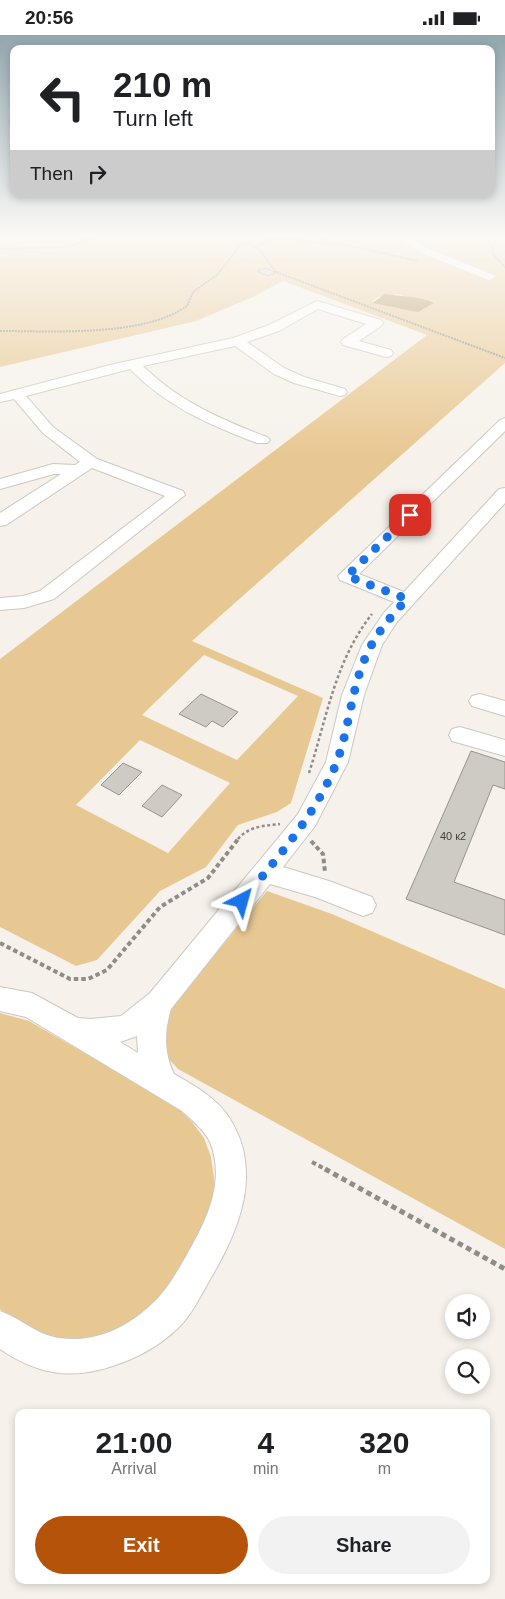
<!DOCTYPE html>
<html lang="en">
<head>
<meta charset="utf-8">
<style>
	:root { --surface:#fff; --page:#f2f2f2; --text:#202124; --muted:#757577; --accent:#b45309 }
	body { margin:0; font-family:Arial,sans-serif; background:var(--page); color:var(--text); height:100vh; display:flex; flex-direction:column; font-size:19px; white-space:nowrap }
	* { box-sizing:border-box; margin:0 }
	p { font-size:16px; color:var(--muted) }
	.icon { flex:none; width:28px; height:28px; fill:none; stroke:currentColor; stroke-width:2; stroke-linecap:round; stroke-linejoin:round }
	.map { position:relative; flex:1; overflow:hidden }
	.panel { position:absolute; left:15px; top:1374px; width:475px; height:175px; display:flex; flex-direction:column; background:var(--surface); border-radius:10px; box-shadow:0 2px 8px #0003 }
	.panel>* { flex:none }
	.top-card { position:absolute; left:10px; top:10px; width:485px; height:152px; border-radius:10px; box-shadow:0 2px 8px #0003; background:#fff; color:var(--text); overflow:hidden }
	.fabs { position:absolute; left:445px; top:1259px; display:grid; gap:10px }
	.fabs a { display:grid; place-items:center; width:45px; height:45px; border-radius:50%; background:var(--surface); box-shadow:0 2px 8px #0003; font-size:25px }
	.pin { position:absolute; display:grid; place-items:center; width:42px; height:42px; color:#fff; margin:-21px; border-radius:10px; box-shadow:0 2px 8px #0006 }
	.me { position:absolute; width:55px; margin:-28px; rotate:39deg; stroke-linejoin:round; filter:drop-shadow(0 0 4px #0008) }
	.turn { display:flex; align-items:center; gap:18px; height:105px; padding:0 20px; font-size:22px }
	.turn .icon { width:65px; height:65px; stroke-width:2.5 }
	.turn b { display:block; font-size:35px; line-height:42px }
	.then { display:flex; align-items:center; height:48px; padding:0 20px; background:#0003; gap:10px; font-size:19px }
	.eta { display:flex; justify-content:space-evenly; align-items:center; height:85px; text-align:center }
	.eta b { font-size:30px; font-weight:600; line-height:35px }
	.button { display:flex; gap:10px; margin-top:auto; padding:10px 20px }
	.button a { flex:1; height:58px; border-radius:30px; background:var(--accent); color:#fff; font-size:20px; font-weight:600; line-height:58px; text-align:center }
	.button a+a { background:var(--page); color:var(--text) }
	.status { display:flex; justify-content:space-between; align-items:center; height:35px; padding:0 25px; background:var(--surface); direction:ltr }
	.status svg { height:14px; fill:currentColor }
	.map>svg:first-child { display:block }
</style>
</head>
<body>
<div class="status"><b>20:56</b><svg viewBox="0 0 49 12"><path d="M0 12V9h3v3zM5 12V6h3v6zM10 12V3h3v9zM15 12V0h3v12zM26 1h20v11H26zM47 4h2v5h-2z"/></svg></div>
<div class="map">
<svg width="505" height="1564" viewBox="0 0 505 1564">
	<rect width="100%" height="100%" fill="#f6f2eb"/>
	<!-- green -->
	<g fill="#e8c892" fill-rule="evenodd">
		<path d="M 0,200 L 505,200 L 505,328 L 192,606 L 323,663 L 291,768 L 277,777 L 238,790 L 206,832 L 160,856 L 97,925 L 76,931 L 0,892 L 0,624 L 427,300 L 283,246 L 253,262 L 196,286 L 0,332 ZM 399,259 L 409,264 L 427,265 L 396,273 L 372,267 L 378,262 ZM 204,620 L 298,661 L 237,725 L 142,680 ZM 140,705 L 230,748 L 168,818 L 76,770 Z"/>
		<polygon points="267,856 332,879 505,954 505,1214 178,1034 166,1021 164,991 167,978"/>
		<polygon points="0,978 29,986 176,1071 192,1087 204,1103 211,1122 214,1143 214,1165 209,1184 160,1263 118,1298 67,1308 28,1295 0,1274"/>
	</g>
	<!-- water -->
	<path fill="#b29158" d="M 385,259 C 397,261 424,262 434,268 L 418,277 L 372,268 Z"/>
	<!-- building -->
	<g fill="#cecac4" stroke="#97938d">
		<polygon points="265,233 276,238 267,241 257,236"/>
		<polygon points="201,659 238,677 223,692 212,686 206,692 179,679"/>
		<polygon points="471,716 505,727 505,754 493,750 454,847 505,865 505,900 406,864"/>
		<polygon points="123,728 142,737 119,760 101,750"/>
		<polygon points="162,750 182,760 162,782 142,771"/>
	</g>
	<g fill="none" stroke-linecap="round" stroke-linejoin="round">
		<!-- minor casing -->
		<g stroke="#cbc8c1" stroke-width="2">
			<g id="minor">
				<polygon points="395,200 408,200 427,213 496,241 490,245 486,244 419,217"/>
				<path d="M 317,266 L 381,285 L 383,288 L 381,291 L 359,306 L 391,315 L 393,318 L 391,321 L 386,322 L 343,310 L 341,307 L 343,304 L 366,289 L 318,274 L 279,296 L 247,307 L 284,333 L 304,342 L 345,354 L 347,357 L 345,360 L 340,361 L 294,348 L 274,339 L 235,311 L 143,331 C 178,366 222,385 267,402 L 270,405 L 267,408 L 257,408 C 209,390 166,371 130,334 L 26,361 L 53,392 L 97,424 L 183,456 L 185,460 L 54,564 L 24,573 L 0,575 L 0,563 L 23,561 L 40,556 L 165,461 L 92,433 L 6,490 L 0,491 L 0,478 L 61,439 L 54,439 L 0,454 L 0,444 L 53,429 L 75,430 L 80,427 L 43,398 L 14,364 L 0,367 L 0,359 L 110,330 L 233,303 L 269,290 Z"/>
				<path d="M 505,383 L 505,396 L 359,539 L 404,557 L 499,454 L 505,453 L 505,468 L 397,587 L 382,610 L 364,660 L 348,727 L 315,791 L 283,832 L 329,846 L 372,862 L 376,870 L 372,878 L 363,881 L 315,862 L 270,849 L 171,974 C 164,997 164,1018 174,1039 C 195,1051 217,1063 230,1084 C 261,1133 242,1188 216,1234 C 205,1252 196,1273 182,1289 C 168,1304 148,1317 129,1325 C 80,1345 44,1344 0,1314 L 0,1276 C 31,1288 39,1305 76,1304 C 106,1303 132,1288 153,1268 C 166,1256 175,1240 184,1225 C 204,1190 227,1149 210,1107 C 204,1095 192,1085 182,1076 L 26,982 L 0,976 L 0,952 L 32,958 L 78,983 L 91,984 L 121,981 L 150,958 L 298,779 L 326,727 L 342,660 L 362,610 L 383,579 L 394,567 L 340,545 L 338,541 L 500,385 ZM 137,1001 L 138,1018 L 120,1007 Z"/>
				<polygon points="480,659 505,666 505,681 472,671 469,666 472,661"/>
				<polygon points="460,692 505,705 505,721 452,706 449,700 452,694"/>
			</g>
		</g>
		<!-- path-far3 -->
		<g stroke="#8f8d88" stroke-width="2" stroke-dasharray="2 1" stroke-linecap="butt">
			<polyline points="242,200 243,207 260,215 276,237 505,323"/>
			<polyline points="262,200 343,211"/>
			<polyline points="313,200 333,207 418,226"/>
			<polyline points="490,200 493,219 505,232"/>
			<polyline points="254,212 276,203"/>
			<polyline points="0,214 68,212 97,200"/>
			<path d="M 0,296 C 52,296 144,302 187,271 L 193,257 L 217,240 L 243,207"/>
		</g>
		<!-- path-far2 -->
		<g stroke="#8f8d88" stroke-width="2.5" stroke-dasharray="3 2.5" stroke-linecap="butt">
			<path d="M 309,738 C 327,682 335,626 372,579"/>
			<path d="M 238,804 C 249,791 264,791 280,789"/>
		</g>
		<!-- path-far1 -->
		<g stroke="#8f8d88" stroke-width="4" stroke-dasharray="4.5 3" stroke-linecap="butt">
			<polyline points="311,806 323,819 325,837"/>
			<polyline points="0,908 70,944 88,944 107,935 160,872 208,843 239,803"/>
			<polyline points="312,1127 327,1135"/>
		</g>
		<!-- path -->
		<polyline stroke="#8f8d88" stroke-width="5" stroke-dasharray="5.5 4" stroke-linecap="butt" points="325,1134 505,1234"/>
		<!-- minor -->
		<use href="#minor" fill="#fff" fill-rule="evenodd"/>
	</g>
	<!-- sky -->
	<linearGradient id="sky" x2="0" y2="1"><stop stop-color="#92a6ae"/><stop offset="0.48" stop-color="#fbf9f6"/><stop offset="1" stop-color="#fbf9f6" stop-opacity="0"/></linearGradient>
	<rect width="505" height="419" fill="url(#sky)"/>
	<g fill="none" stroke-linecap="round" stroke-linejoin="round">
		<!-- route -->
		<path stroke="#1a73e8" stroke-width="9" stroke-dasharray="0 16.2" d="M 242,866 C 277,823 315,781 336,729 C 351,690 351,646 372,609 C 381,593 394,578 407,564 L 347,541 L 410,480"/>
	</g>
	<g text-anchor="middle" dominant-baseline="central" stroke-width="4" stroke-linejoin="round" paint-order="stroke">
		<!-- number labels -->
		<g font-size="11" fill="#42413e">
			<text x="453" y="801">40 к2</text>
		</g>
	</g>
</svg>
<div class="fabs">
<a><svg class="icon" aria-label="sound" viewBox="0 0 24 24"><path d="M4 9h4l5-4v14l-5-4H4zM17 9q2 3 0 6"/></svg></a>
<a><svg class="icon" aria-label="search" viewBox="0 0 24 24"><circle cx="10" cy="10" r="6"/><path d="M15 15l6 6"/></svg></a>
</div>
<div class="pin" style="left:410px;top:480px;background:#d93025"><svg class="icon" aria-label="arrive" viewBox="0 0 24 24"><path d="M6 21V4h12l-3 4 3 4H6"/></svg></div>
<svg class="me" style="left:242px;top:866px" viewBox="-20 -20 40 40"><path d="M0-17L14 15 0 8-14 15z" fill="#1a73e8" stroke="#fff" stroke-width="4"/></svg>
<div class="top-card">
<div class="turn"><svg class="icon" aria-label="left" viewBox="0 0 24 24"><path d="M17 20v-9H6M10 6l-5 5 5 5"/></svg><div><b>210 m</b>Turn left</div></div>
<div class="then">Then<svg class="icon" aria-label="right" viewBox="0 0 24 24"><path d="M7 20v-9h11M14 6l5 5-5 5"/></svg></div>
</div>
<section class="panel">
<div class="eta">
<div><b>21:00</b><p>Arrival</p></div>
<div><b>4</b><p>min</p></div>
<div><b>320</b><p>m</p></div>
</div>
<div class="button"><a>Exit</a><a>Share</a></div>
</section>
</div>
</body>
</html>
